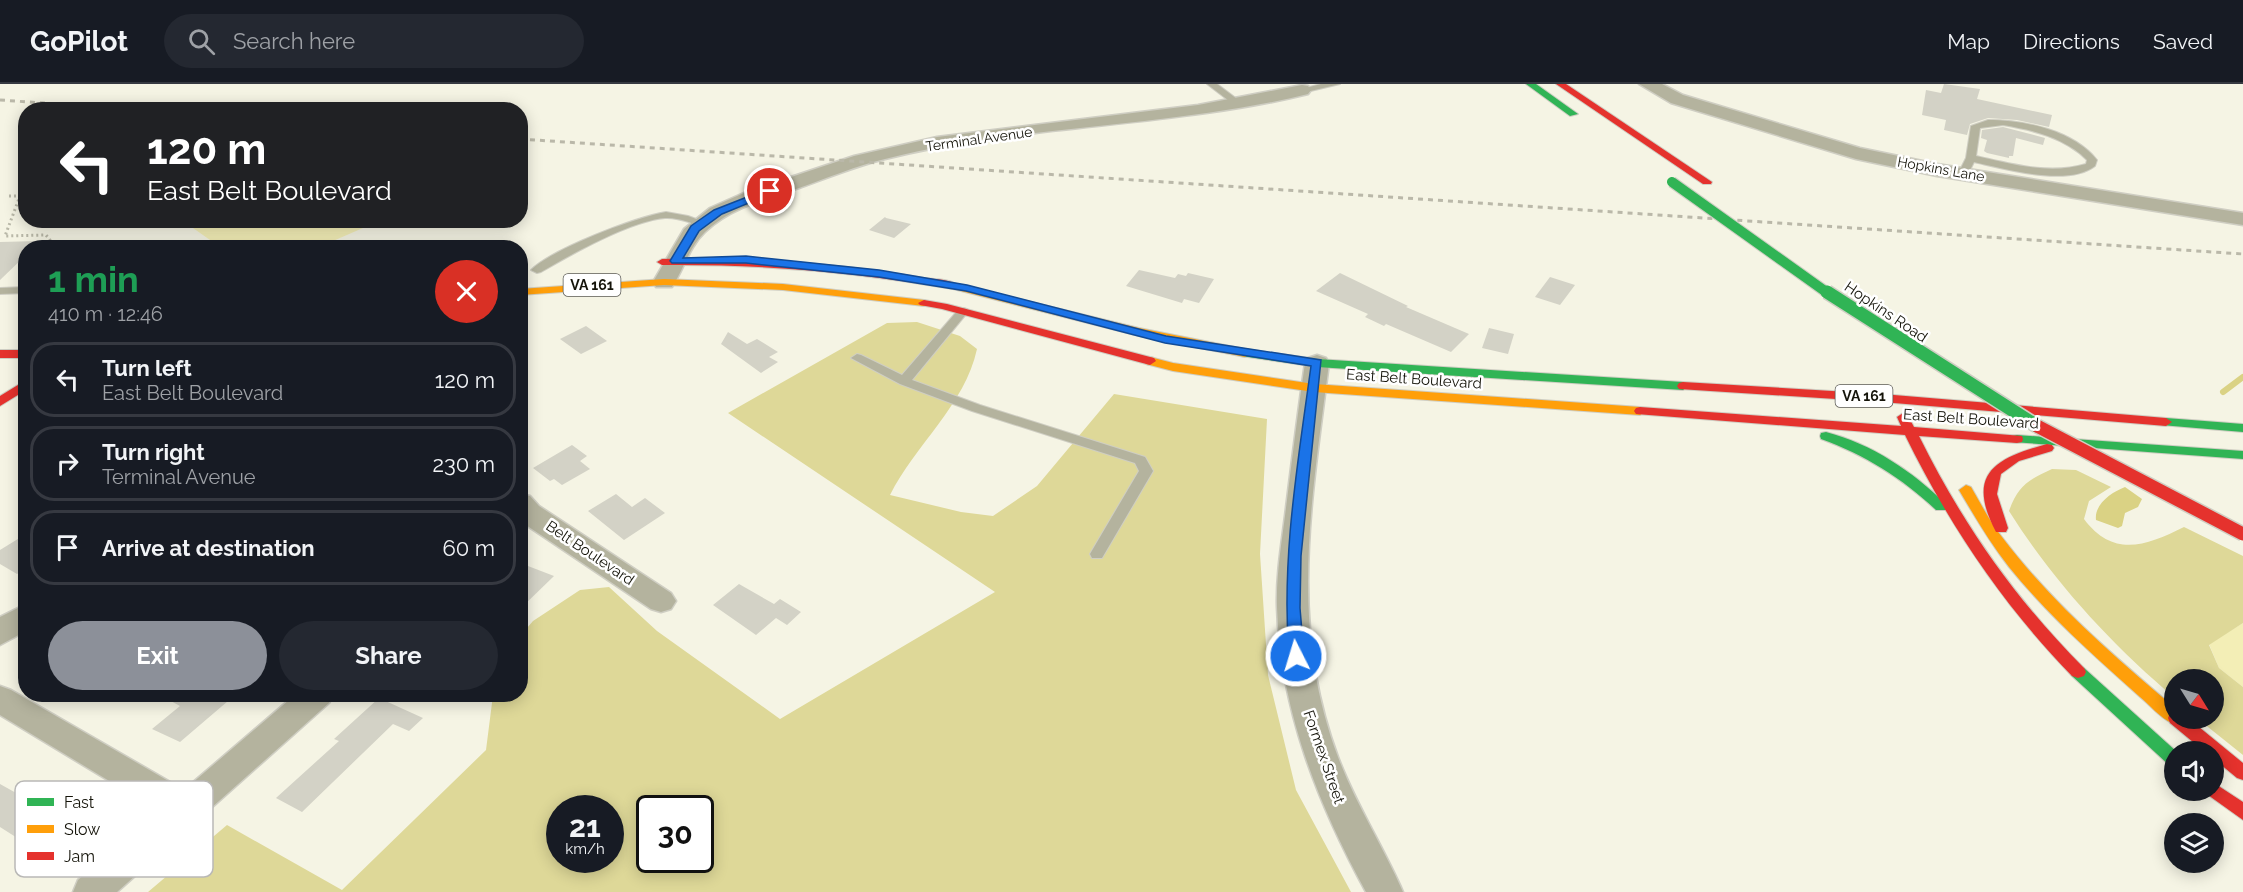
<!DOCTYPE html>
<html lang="en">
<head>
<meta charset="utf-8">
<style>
	:root { --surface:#171b24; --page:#242831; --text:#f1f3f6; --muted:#9ea1a6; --line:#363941; --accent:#8c9099 }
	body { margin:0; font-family:Raleway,sans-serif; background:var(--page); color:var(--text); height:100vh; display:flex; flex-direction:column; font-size:22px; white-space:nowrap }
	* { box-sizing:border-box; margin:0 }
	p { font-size:20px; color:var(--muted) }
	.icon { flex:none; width:33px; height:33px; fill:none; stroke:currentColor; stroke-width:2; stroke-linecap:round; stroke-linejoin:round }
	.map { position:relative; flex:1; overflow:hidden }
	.sheet { position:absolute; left:18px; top:156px; width:510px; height:462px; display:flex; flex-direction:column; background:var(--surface); border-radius:24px; box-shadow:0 3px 15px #0003 }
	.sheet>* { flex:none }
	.banner { position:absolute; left:18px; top:18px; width:510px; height:126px; border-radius:24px; box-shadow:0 3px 15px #0003; background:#202124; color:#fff; overflow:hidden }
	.needle { width:39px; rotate:127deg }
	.buttons { position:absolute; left:2164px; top:585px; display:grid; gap:12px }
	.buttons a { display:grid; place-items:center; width:60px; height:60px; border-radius:50%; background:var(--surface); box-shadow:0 3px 15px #0003; font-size:30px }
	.speed { position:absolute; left:546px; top:711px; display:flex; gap:12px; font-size:30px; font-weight:700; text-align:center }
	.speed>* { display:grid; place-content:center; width:78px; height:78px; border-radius:50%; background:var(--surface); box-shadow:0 3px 15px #0003; line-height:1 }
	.speed small { font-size:15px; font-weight:400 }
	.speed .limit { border:3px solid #111; border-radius:9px; background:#fff; color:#111 }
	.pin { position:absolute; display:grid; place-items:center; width:51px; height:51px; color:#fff; margin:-26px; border:3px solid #fff; border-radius:50%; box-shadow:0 2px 6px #0007 }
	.me { position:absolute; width:66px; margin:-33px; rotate:355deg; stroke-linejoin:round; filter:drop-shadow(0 0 4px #0008) }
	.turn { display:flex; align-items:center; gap:21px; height:126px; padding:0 30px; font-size:27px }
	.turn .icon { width:78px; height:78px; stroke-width:2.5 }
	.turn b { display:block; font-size:42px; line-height:51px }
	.round { display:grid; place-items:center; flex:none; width:63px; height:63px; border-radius:32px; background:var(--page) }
	.overview { display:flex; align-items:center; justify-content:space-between; height:102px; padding:0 30px }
	h1 { font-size:36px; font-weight:700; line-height:45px; color:#1e9e55 }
	.primary-button { display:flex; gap:12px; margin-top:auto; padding:12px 30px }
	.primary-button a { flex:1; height:69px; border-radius:36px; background:var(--accent); color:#fff; font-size:24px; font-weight:700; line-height:69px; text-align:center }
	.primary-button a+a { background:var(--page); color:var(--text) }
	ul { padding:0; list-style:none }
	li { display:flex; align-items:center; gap:18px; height:75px; margin:0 12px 9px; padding:0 18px; border:3px solid var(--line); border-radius:24px }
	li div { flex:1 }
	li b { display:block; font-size:22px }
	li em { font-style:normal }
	header { display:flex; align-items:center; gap:36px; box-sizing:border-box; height:84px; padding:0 30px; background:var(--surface); border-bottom:2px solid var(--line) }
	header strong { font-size:28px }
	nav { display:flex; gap:33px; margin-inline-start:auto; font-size:21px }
	.search { width:420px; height:54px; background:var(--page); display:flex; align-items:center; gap:15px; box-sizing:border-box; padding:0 21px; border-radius:33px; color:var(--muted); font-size:22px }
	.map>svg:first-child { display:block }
</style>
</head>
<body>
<header>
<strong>GoPilot</strong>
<div class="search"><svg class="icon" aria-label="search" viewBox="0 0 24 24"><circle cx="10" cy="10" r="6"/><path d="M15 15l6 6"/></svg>Search here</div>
<nav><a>Map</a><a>Directions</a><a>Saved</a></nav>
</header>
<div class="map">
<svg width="2243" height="808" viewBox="0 0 2243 808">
	<rect width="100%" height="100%" fill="#f5f4e4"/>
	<!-- green -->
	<g fill="#f3eeb6">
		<polygon points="183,137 379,137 317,164 220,163"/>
		<polygon points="2243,539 2243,603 2219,584 2209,560"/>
	</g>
	<!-- forest -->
	<g fill="#ded898" fill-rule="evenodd">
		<path d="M 917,238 L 960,252 L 977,265 C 965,321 915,361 890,411 L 961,428 L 993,432 L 1037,402 L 1114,310 L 1267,335 L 1260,470 L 1268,591 L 1296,706 L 1351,808 L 148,808 L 227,741 L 342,806 L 486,666 L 493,611 L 520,610 L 521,551 L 533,537 L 580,506 L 609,503 L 657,547 L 780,635 L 995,508 L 728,329 L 887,239 ZM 560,724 L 610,724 L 610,776 L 560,776 ZM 650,724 L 700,724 L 700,776 L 650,776 Z"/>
		<path d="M 2052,385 L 2076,386 L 2111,403 L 2089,417 L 2084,435 C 2113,474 2146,462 2184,443 L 2243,472 L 2243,539 L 2209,561 L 2219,584 L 2243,603 L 2243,671 L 2198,635 L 2214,634 L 2214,596 L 2175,596 L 2175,614 C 2112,561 2053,497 2009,427 C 2018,402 2028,396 2052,385 Z"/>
	</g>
	<!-- water -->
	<path fill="#dad284" d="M 2125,403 L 2142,415 L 2138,423 L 2125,429 L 2122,442 L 2118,444 L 2096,436 C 2094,420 2112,408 2125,403 Z"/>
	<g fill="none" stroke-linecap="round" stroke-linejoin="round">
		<!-- stream -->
		<polyline stroke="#dad284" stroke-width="6" points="2223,308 2243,293"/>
	</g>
	<!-- building -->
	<g fill="#d3d2c6">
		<polygon points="1944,0 1980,5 1977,15 2052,31 2049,43 2017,36 1988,34 1970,40 1967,51 1944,46 1946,36 1922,31 1926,6 1941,9"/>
		<polygon points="2003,43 2045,54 2043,61 2016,54 2013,72 2009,72 2009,74 1987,69 1984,67 1987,56 1981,54 1982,46"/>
		<polygon points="885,133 886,134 911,140 894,154 869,146"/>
		<polygon points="39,157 33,164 26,164 26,171 0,196 0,158"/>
		<polygon points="1139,186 1175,194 1178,190 1186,192 1188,189 1214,195 1199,219 1184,215 1182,219 1126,202"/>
		<polygon points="1340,189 1408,222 1406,223 1469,250 1451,268 1386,240 1384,242 1365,233 1368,230 1316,207"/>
		<polygon points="1550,193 1575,201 1560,221 1535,213"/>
		<polygon points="586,242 607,257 581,270 560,255"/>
		<polygon points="1489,244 1514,250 1508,270 1482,264"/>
		<polygon points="728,248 747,260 757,255 778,268 769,273 778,278 761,289 721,260"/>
		<polygon points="572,361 587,372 580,377 590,385 562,401 554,395 550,397 533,384"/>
		<polygon points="616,410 632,423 645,414 665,429 624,456 588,427"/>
		<polygon points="26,450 26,484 17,490 0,480 0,466"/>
		<polygon points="528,482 554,492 520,525 520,489"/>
		<polygon points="739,500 774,520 780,515 801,528 787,541 776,534 756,551 713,521"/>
		<polygon points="158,610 213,610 228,617 180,658 152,645 180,622"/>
		<polygon points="379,614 423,634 409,647 393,640 302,728 276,714 339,657 334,655"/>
		<polygon points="0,700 34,719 44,710 60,720 66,716 89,730 75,742 78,744 44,771 0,743"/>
	</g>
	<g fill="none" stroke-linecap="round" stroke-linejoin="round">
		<!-- lane casing -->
		<g stroke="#cfcec3" stroke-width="2">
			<g id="lane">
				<polygon points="1207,0 1217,0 1245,21 1237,23"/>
				<polygon points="1321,0 1340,0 1302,9 1298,6"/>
				<path d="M 1988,36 C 2024,36 2073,46 2097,76 L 2095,82 C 2068,103 2005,85 1974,78 L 1967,92 L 1959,92 L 1958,90 L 1966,74 L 1971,42 ZM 2003,41 C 2033,46 2065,54 2087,76 L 2086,80 C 2049,91 2012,80 1976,72 L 1980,44 Z"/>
				<path d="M 666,128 L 688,132 L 707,139 L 702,142 C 690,139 678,133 665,134 C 630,137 572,170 541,188 L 537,189 L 531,186 C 552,165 636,133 666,128 Z"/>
				<polygon points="26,203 26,209 0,210 0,204"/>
				<polygon points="963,224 967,225 967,229 912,296 980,321 1145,373 1153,387 1102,474 1092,474 1090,470 1139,387 1135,379 972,327 900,300 851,274 857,270 861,271 902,291 959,225"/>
			</g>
		</g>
		<!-- street casing -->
		<g stroke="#cfcec3" stroke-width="3">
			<g id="street">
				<polygon points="1639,0 1662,0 1683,11 1860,64 1937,80 2243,129 2243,141 1937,92 1856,75 1671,19"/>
				<path d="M 1302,1 L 1308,2 L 1311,6 L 1308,10 C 1169,44 1024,40 885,75 C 856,82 827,94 799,104 C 766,115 730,124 705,148 C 689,163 684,185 672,203 L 656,203 L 653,198 L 684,145 L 710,124 L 746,108 L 854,72 L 937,53 L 1198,21 Z"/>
				<path d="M 1317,271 L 1326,274 L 1329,279 C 1312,415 1288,540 1338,673 C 1356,721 1383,762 1403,808 L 1366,808 C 1318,720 1280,625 1277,523 C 1276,490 1282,457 1286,424 C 1292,375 1298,327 1305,279 L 1308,274 Z"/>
				<polygon points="520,410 530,412 539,422 671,509 676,517 671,525 661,528 651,525 520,437"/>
				<polygon points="26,520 26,547 0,561 0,533"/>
				<polygon points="0,602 11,606 184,706 296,610 334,610 329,619 117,808 73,808 78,796 159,727 0,631"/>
			</g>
		</g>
		<!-- fast casing -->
		<g stroke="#cfcec3" stroke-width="2">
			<g id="fast">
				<polygon points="1526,0 1536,0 1578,30 1570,32"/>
				<polygon points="1245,265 1317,275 1683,298 1689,302 1683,306 1317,283 1241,272 1239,269"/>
				<polygon points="2166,334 2243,340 2243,348 2161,341 2160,338"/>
				<path d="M 1826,348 C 1872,360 1912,387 1946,420 L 1948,423 L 1946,426 L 1936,426 C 1902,394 1865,371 1821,355 L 1820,352 L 1821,349 Z"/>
				<polygon points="2017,351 2243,367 2243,375 2012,358 2011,355 2012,352"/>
				<polygon points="2078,582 2084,584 2177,668 2175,668 2175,683 2169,681 2072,592 2070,588 2072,584"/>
			</g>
		</g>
		<!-- slow casing -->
		<g stroke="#cfcec3" stroke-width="2">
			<g id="slow">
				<polygon points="664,195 783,200 924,216 930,219 924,222 783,206 664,201 520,211 520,205"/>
				<polygon points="953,199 1139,244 1245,265 1251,269 1245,273 1139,252 949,204 949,200"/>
				<polygon points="1150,273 1173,279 1314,300 1640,323 1646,327 1640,331 1314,308 1173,287 1146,280 1144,277"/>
				<path d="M 1966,401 L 1971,403 C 1981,420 1990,438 2002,453 C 2051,518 2113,571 2175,624 L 2175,634 L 2182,634 L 2181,638 C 2177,639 2176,640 2172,639 C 2161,635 2149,620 2140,613 C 2094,572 2048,531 2009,483 C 1990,459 1975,433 1959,406 Z"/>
			</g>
		</g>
		<!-- jam casing -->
		<g stroke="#cfcec3" stroke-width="2">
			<g id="jam">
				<polygon points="1556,0 1566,0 1712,98 1711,100 1703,100"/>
				<path d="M 699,174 C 774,175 849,181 924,194 C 934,195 951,195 959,202 L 953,205 C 856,188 760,180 662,181 L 657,178 L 662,175 Z"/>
				<polygon points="924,216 947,220 1154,274 1156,277 1150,281 942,225 920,221 918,219"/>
				<rect x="0" y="266" width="26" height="8"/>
				<polygon points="26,296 26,306 0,322 0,312"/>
				<polygon points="1683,298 1882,310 2166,334 2172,338 2166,342 1882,318 1679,305 1677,302 1679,299"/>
				<path d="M 1640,323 L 1901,342 L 1897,333 L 1903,329 L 1907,330 L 1914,343 L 2022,352 L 2023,355 L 2022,358 L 2017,359 L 1919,352 C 1962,439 2015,515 2084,584 L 2086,588 L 2084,592 L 2078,594 L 2072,592 C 2003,521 1949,441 1905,351 L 1636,330 L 1634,327 L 1636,324 Z"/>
				<path d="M 2047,360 L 2052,361 L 2054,364 L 2052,367 L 2019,377 L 2001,390 L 1997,410 L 2008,444 L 2006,448 L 1996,448 C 1965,389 1996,374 2047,360 Z"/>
				<polygon points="2175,628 2175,634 2188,634 2243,679 2243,696 2237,694 2214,675 2214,668 2205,668 2170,639 2168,634 2170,629"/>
				<polygon points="2214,699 2243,718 2243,736 2208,711 2206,706 2214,706"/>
			</g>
		</g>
		<!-- path -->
		<polyline stroke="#b9b8a8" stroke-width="3" stroke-dasharray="2 3" stroke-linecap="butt" points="9,112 20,112 5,152 46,151 53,160 49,164"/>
		<!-- lane -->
		<use href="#lane" fill="#b4b39e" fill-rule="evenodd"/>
		<!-- street -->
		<use href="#street" fill="#b4b39e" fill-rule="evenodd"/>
		<!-- fast -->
		<use href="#fast" fill="#30b455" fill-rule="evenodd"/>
		<!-- slow -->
		<use href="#slow" fill="#ff9f0a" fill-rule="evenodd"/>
		<!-- jam -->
		<use href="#jam" fill="#e5322d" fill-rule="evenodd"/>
		<!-- rail -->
		<g stroke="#bab8a9" stroke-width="3" stroke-dasharray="5 5" stroke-linecap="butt">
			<polyline points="0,16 145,26"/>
			<polyline points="520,55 2243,170"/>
		</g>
		<!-- fast-bridge-far1 casing -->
		<g stroke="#cfcec3" stroke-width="12" stroke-linecap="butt">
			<polyline id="fast-bridge-far1" points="1672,98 1829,210"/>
		</g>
		<!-- fast-bridge casing -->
		<g stroke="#cfcec3" stroke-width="16" stroke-linecap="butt">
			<polyline id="fast-bridge" points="1827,208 2037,342"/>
		</g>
		<!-- jam-bridge casing -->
		<g stroke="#cfcec3" stroke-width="16" stroke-linecap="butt">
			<polyline id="jam-bridge" points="2037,342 2243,450"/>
		</g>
		<!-- fast-bridge-far1 -->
		<use href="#fast-bridge-far1" stroke="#30b455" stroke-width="10"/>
		<!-- fast-bridge -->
		<use href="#fast-bridge" stroke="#30b455" stroke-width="13"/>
		<!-- jam-bridge -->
		<use href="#jam-bridge" stroke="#e5322d" stroke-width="13"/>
	</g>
	<!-- route -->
	<path fill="#1a73e8" stroke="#114b97" stroke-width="1.5" d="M 770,104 L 775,107 L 773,109 L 722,130 L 699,147 L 683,174 L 746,172 L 879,186 L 967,201 L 1166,252 L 1321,276 L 1301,472 L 1300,524 L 1304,572 L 1302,576 L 1296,578 L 1289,572 C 1281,474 1298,378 1311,282 L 1165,259 L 966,207 L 879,193 L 746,179 L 672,179 L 670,177 L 691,142 L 698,137 L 714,126 Z"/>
	<g text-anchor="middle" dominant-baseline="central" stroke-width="5" stroke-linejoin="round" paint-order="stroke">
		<!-- far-street labels -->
		<g font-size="14" fill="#15140a" stroke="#fff">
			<text transform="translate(979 55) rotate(-8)">Terminal Avenue</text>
			<text transform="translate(1941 85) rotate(10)">Hopkins Lane</text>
		</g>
		<!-- shield labels -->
		<g fill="#fff" stroke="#5b5a54" stroke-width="1.5">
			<rect x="563.5" y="190" width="57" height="22" rx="4.5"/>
			<rect x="1835.5" y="301" width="57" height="22" rx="4.5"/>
		</g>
		<g font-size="14" font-weight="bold" fill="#15140a">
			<text x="592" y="201">VA 161</text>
			<text x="1864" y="312">VA 161</text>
		</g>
		<!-- street labels -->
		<g font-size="15" fill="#15140a" stroke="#fff">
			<text transform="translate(1886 228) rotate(34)">Hopkins Road</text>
			<text transform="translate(1414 295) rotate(4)">East Belt Boulevard</text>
			<text transform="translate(1971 335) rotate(4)">East Belt Boulevard</text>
			<text transform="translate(590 469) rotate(34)">Belt Boulevard</text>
			<text transform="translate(1324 673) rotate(71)">Formex Street</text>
		</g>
	</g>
	<!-- legend -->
	<rect x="15" y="697" width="198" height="96" rx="9" fill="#fff" stroke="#b9b8b6" stroke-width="1.5"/>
	<rect x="27" y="714" width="27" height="8" fill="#30b455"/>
	<rect x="27" y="741" width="27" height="8" fill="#ff9f0a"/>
	<rect x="27" y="768" width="27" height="8" fill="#e5322d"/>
	<g font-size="16" fill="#15140a">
		<text x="64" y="724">Fast</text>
		<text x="64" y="751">Slow</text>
		<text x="64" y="778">Jam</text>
	</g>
</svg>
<div class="buttons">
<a><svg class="needle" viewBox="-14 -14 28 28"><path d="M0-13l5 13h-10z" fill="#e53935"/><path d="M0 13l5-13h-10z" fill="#9ea1a6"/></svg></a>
<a><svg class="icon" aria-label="sound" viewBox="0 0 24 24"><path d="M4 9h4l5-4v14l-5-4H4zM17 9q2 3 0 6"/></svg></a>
<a><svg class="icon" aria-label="layers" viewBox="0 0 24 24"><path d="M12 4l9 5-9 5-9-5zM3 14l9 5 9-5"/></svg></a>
</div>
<div class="speed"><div>21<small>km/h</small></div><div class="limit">30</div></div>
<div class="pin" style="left:770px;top:107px;background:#d93025"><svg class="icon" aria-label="arrive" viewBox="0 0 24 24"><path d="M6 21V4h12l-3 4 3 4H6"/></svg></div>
<svg class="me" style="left:1296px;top:572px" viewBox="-20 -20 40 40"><circle r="17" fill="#1a73e8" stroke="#fff" stroke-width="3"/><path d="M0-11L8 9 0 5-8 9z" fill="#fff"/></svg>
<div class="banner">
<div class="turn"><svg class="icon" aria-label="left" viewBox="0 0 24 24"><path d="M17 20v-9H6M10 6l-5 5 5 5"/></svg><div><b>120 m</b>East Belt Boulevard</div></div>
</div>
<section class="sheet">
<div class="overview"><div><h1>1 min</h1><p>410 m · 12:46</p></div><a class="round" style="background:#d93025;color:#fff"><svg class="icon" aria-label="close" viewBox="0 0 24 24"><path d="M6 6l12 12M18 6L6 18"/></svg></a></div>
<ul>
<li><svg class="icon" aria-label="left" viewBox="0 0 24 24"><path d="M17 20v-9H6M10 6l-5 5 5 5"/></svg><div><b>Turn left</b><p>East Belt Boulevard</p></div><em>120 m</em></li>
<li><svg class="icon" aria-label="right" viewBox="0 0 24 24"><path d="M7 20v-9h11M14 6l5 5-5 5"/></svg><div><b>Turn right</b><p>Terminal Avenue</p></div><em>230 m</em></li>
<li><svg class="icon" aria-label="arrive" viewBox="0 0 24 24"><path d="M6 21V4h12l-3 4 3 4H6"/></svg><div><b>Arrive at destination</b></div><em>60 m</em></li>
</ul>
<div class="primary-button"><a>Exit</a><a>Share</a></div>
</section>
</div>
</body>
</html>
